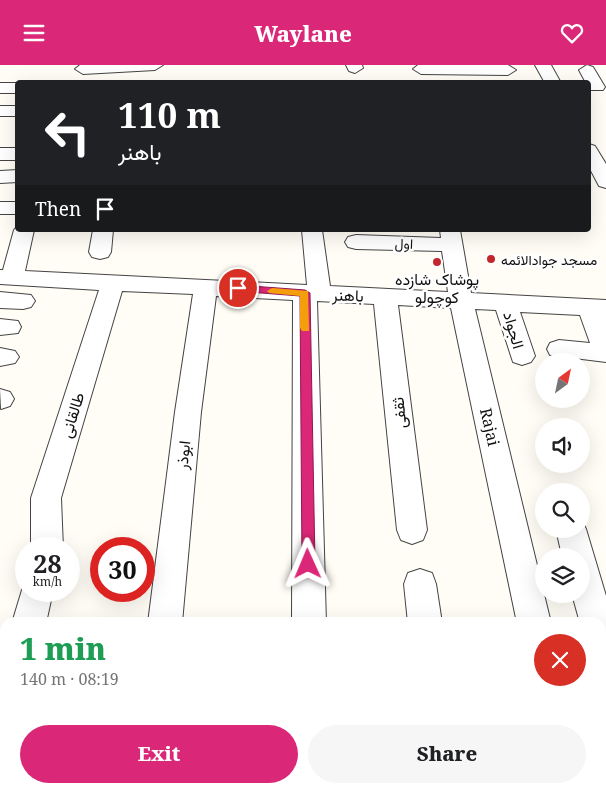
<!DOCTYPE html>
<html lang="en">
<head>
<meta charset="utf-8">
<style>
	:root { --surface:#fff; --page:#f6f6f6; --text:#202124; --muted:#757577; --accent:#db2777 }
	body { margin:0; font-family:"Noto Serif",Vazirmatn,serif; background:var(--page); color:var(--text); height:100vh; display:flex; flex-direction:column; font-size:19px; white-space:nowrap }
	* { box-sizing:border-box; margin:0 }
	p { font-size:16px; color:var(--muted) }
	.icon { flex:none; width:28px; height:28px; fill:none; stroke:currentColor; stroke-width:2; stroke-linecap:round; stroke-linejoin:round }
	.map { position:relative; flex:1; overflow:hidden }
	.drawer { position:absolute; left:0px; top:552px; width:606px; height:176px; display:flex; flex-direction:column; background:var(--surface); border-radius:15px 15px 0 0; box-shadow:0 5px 20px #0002 }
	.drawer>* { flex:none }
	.guide { position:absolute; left:15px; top:15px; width:576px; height:152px; border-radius:5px; box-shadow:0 5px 20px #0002; background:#202124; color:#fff; overflow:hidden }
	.needle { width:32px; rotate:33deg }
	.fabs { position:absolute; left:535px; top:288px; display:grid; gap:10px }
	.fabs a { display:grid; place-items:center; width:55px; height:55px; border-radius:50%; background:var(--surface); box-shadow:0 5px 20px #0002; font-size:25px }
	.speed { position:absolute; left:15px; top:472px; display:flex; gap:10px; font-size:25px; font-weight:700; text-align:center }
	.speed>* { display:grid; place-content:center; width:65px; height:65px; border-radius:50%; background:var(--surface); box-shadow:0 5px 20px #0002; line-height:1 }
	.speed small { font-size:12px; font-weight:400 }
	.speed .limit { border:8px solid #d22; background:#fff; color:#111 }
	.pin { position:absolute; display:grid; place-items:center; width:42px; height:42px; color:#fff; margin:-21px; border:2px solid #fff; border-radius:50%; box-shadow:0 1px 5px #0007 }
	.me { position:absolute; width:55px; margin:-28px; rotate:359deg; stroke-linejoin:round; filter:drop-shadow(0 0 4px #0008) }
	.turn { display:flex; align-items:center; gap:18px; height:105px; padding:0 20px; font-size:22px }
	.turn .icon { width:65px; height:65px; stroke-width:2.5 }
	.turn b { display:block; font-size:35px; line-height:42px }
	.then { display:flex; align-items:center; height:48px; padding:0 20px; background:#0003; gap:10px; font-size:19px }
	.round { display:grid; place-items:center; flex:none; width:52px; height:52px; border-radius:26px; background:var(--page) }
	.head { display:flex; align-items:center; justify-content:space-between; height:85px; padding:0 20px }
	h1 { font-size:30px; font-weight:800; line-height:38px; color:#1e9e55 }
	.primary-button { display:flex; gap:10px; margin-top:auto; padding:10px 20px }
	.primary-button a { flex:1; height:58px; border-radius:30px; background:var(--accent); color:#fff; font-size:20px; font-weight:800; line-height:58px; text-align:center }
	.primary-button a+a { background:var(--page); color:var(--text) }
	header { display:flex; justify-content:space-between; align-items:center; height:65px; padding:0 20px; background:var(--accent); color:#fff; font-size:22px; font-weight:800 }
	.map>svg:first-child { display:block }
</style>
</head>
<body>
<header><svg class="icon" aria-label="menu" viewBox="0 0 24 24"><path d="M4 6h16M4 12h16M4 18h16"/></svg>Waylane<svg class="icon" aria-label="heart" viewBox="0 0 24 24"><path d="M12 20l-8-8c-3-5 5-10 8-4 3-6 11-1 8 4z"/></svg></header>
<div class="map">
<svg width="606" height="728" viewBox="0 0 606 728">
	<rect width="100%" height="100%" fill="#fffdf5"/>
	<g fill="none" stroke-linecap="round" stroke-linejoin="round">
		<!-- minor casing -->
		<g stroke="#444" stroke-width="2">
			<g id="minor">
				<polygon points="80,0 163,0 155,5 83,9 75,4"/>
				<polygon points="346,0 362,0 363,3 355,8 349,6"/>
				<polygon points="418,0 508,0 516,5 508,10 421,9 413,4"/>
				<polygon points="535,0 551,0 561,18 545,18"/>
				<polygon points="587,0 593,2 605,22 603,25 591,25 589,18 586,18 579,5"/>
				<rect x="0" y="18" width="18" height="10"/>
				<rect x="0" y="41" width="18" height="10"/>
				<polygon points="589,79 595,81 606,99 606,123 599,121 589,102"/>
				<rect x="0" y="83" width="18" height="12"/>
				<polygon points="18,105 18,117 0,118 0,106"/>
				<rect x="0" y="137" width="18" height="12"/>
				<polygon points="18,160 18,165 34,165 25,206 307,220 302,165 322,165 330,221 448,227 442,186 356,184 348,182 345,177 348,172 356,170 441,173 440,165 460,165 471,228 606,235 606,297 550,290 547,284 550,278 559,275 590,278 580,250 520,247 535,291 531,297 522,300 513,297 496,245 475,244 551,558 517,558 451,243 398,240 427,465 423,475 412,479 401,475 397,465 374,239 317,236 326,558 292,558 293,235 216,231 201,347 182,558 148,558 175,347 193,229 122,226 61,433 63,484 31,484 31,433 99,225 0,219 0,205 3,205 14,165"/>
				<polygon points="93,165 113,165 111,187 108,192 100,194 92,192 89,187"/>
				<polygon points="0,227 31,230 35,236 31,242 23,244 0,243"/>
				<polygon points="0,254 18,256 21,262 18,268 0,270"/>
				<polygon points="0,283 15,286 19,292 15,298 0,301"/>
				<polygon points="0,324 10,327 14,334 10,341 1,344"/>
				<polygon points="581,454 586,464 606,531 606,604 601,602 601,558 580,558 572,529 581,529 581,491 562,491 556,464 581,464"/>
				<polygon points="420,504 432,508 436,519 442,558 408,558 404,519 408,508"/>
				<polygon points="25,515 26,526 53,526 46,558 12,558"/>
				<polygon points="5,634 5,689 0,691 0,636"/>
				<rect x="127" y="724" width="40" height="4"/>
				<rect x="291" y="724" width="40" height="4"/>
				<polygon points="427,724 467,724 468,728 428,728"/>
				<polygon points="555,724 595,724 596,728 556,728"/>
			</g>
		</g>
		<!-- minor -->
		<use href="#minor" fill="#fff" fill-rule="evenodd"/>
	</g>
	<!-- route -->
	<polygon fill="#db2777" stroke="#8e194d" points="238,220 305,225 310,228 315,499 313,504 308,505 303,504 302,499 300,231 235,226 235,221"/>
	<!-- slow -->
	<polygon fill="#f59e0b" points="272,223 308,226 309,266 302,266 300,263 300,231 269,228 267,226"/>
	<!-- markers -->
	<g fill="#c4262e" stroke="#fff" stroke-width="2">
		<circle cx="491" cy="194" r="5"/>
		<circle cx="437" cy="197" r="5"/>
	</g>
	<g text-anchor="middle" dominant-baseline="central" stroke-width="5" stroke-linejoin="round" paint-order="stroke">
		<!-- far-street labels -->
		<g font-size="14" fill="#111" stroke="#fff">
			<text transform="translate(404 178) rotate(2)">اول</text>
		</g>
		<!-- far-poi labels -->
		<g font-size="14" fill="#111" stroke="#fff" text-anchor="start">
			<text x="501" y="194">مسجد جوادالائمه</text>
		</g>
		<!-- poi labels -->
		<g font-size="16" fill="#111" stroke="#fff">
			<text x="437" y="214">پوشاک شازده<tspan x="437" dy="18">کوچولو</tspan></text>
		</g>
		<!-- street labels -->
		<g font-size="16" fill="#111" stroke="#fff">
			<text transform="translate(348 230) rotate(2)">باهنر</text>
			<text transform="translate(514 265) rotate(74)">الجواد</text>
			<text transform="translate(399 348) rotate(-96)">ثقفی</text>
			<text transform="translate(72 350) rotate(-73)">طالقانی</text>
			<text transform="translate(490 362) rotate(77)">Rajai</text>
			<text transform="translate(183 390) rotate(-84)">ابوذر</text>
		</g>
	</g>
</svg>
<div class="fabs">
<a><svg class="needle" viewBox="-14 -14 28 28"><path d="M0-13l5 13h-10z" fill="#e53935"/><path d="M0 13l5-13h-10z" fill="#757577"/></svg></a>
<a><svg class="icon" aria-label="sound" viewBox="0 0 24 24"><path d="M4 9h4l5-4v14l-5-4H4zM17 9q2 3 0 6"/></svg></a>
<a><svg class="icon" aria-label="search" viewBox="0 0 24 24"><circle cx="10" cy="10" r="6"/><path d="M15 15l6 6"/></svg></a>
<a><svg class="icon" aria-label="layers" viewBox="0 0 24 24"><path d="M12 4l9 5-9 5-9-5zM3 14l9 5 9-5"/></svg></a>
</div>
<div class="speed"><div>28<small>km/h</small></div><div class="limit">30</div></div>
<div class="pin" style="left:238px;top:223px;background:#d93025"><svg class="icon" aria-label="arrive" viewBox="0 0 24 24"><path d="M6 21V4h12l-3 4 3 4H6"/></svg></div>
<svg class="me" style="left:308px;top:499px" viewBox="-20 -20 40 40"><path d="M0-17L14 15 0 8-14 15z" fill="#db2777" stroke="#fff" stroke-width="4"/></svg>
<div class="guide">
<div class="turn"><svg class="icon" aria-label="left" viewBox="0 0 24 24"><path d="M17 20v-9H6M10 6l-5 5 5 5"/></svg><div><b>110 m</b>باهنر</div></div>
<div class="then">Then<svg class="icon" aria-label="arrive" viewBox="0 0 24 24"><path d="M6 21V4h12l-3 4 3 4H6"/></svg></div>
</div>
<section class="drawer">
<div class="head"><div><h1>1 min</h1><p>140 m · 08:19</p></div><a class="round" style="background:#d93025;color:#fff"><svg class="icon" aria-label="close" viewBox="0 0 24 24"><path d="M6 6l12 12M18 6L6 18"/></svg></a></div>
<div class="primary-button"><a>Exit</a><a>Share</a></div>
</section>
</div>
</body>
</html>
